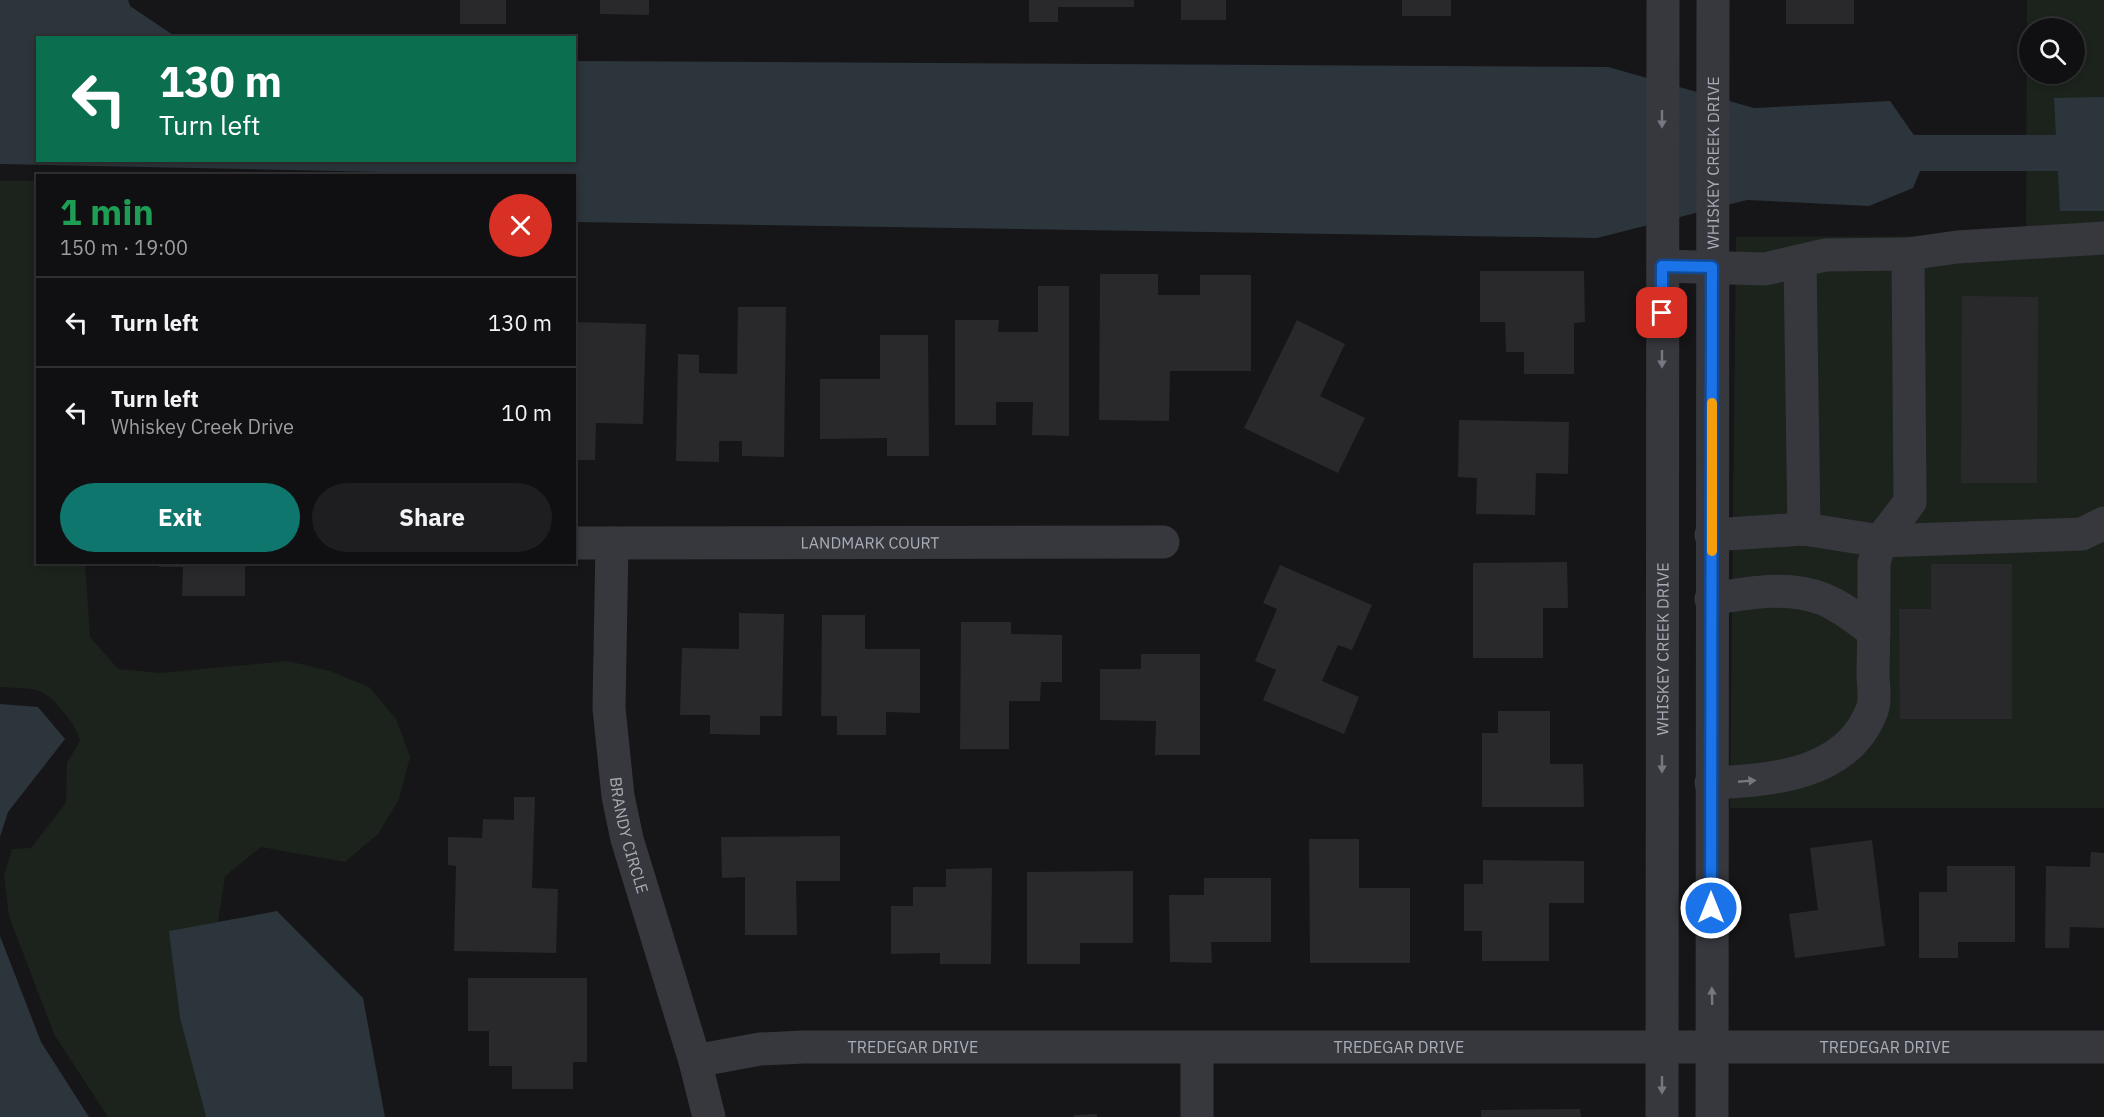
<!DOCTYPE html>
<html lang="en">
<head>
<meta charset="utf-8">
<style>
	:root { --surface:#101012; --page:#1e1e20; --text:#f1f3f6; --muted:#9c9d9f; --line:#303032; --accent:#0f766e }
	body { margin:0; font-family:"IBM Plex Sans",sans-serif; background:var(--page); color:var(--text); height:100vh; display:flex; flex-direction:column; font-size:22px; white-space:nowrap }
	* { box-sizing:border-box; margin:0 }
	p { font-size:20px; color:var(--muted) }
	.icon { flex:none; width:33px; height:33px; fill:none; stroke:currentColor; stroke-width:2; stroke-linecap:round; stroke-linejoin:round }
	.map { position:relative; flex:1; overflow:hidden }
	.details { position:absolute; left:36px; top:174px; width:540px; height:390px; display:flex; flex-direction:column; background:var(--surface); border-radius:0px; box-shadow:0 3px 9px #0003,0 0 0 2px var(--line) }
	.details>* { flex:none }
	.banner { position:absolute; left:36px; top:36px; width:540px; height:126px; border-radius:0px; box-shadow:0 3px 9px #0003,0 0 0 2px var(--line); background:#0b6e4f; color:#fff; overflow:hidden }
	.fabs { position:absolute; left:2019px; top:18px; display:grid; gap:12px }
	.fabs a { display:grid; place-items:center; width:66px; height:66px; border-radius:50%; background:var(--surface); box-shadow:0 3px 9px #0003,0 0 0 2px var(--line); font-size:30px }
	.pin { position:absolute; display:grid; place-items:center; width:51px; height:51px; color:#fff; margin:-26px; border-radius:12px; box-shadow:0 3px 9px #0006 }
	.me { position:absolute; width:66px; margin:-33px; rotate:0deg; stroke-linejoin:round; filter:drop-shadow(0 0 4px #0008) }
	.turn { display:flex; align-items:center; gap:21px; height:126px; padding:0 24px; font-size:27px }
	.turn .icon { width:78px; height:78px; stroke-width:2.5 }
	.turn b { display:block; font-size:42px; line-height:51px }
	.round { display:grid; place-items:center; flex:none; width:63px; height:63px; border-radius:32px; background:var(--page) }
	.overview { display:flex; align-items:center; justify-content:space-between; height:102px; padding:0 24px }
	h1 { font-size:36px; font-weight:800; line-height:45px; color:#1e9e55 }
	.primary-button { display:flex; gap:12px; margin-top:auto; padding:12px 24px }
	.primary-button a { flex:1; height:69px; border-radius:36px; background:var(--accent); color:#fff; font-size:24px; font-weight:800; line-height:69px; text-align:center }
	.primary-button a+a { background:var(--page); color:var(--text) }
	ul { padding:0; list-style:none }
	li { display:flex; align-items:center; gap:18px; height:90px; padding:0 24px; border-top:2px solid var(--line) }
	li div { flex:1 }
	li b { display:block; font-size:22px }
	li em { font-style:normal }
	.map>svg:first-child { display:block }
</style>
</head>
<body>
<div class="map">
<svg width="2104" height="1117" viewBox="0 0 2104 1117">
	<rect width="100%" height="100%" fill="#161618"/>
	<!-- green -->
	<g fill="#1c231d" fill-rule="evenodd">
		<path d="M 2027,0 L 2104,0 L 2104,808 L 1730,808 L 1736,237 L 2026,236 ZM 2030,28 L 2074,28 L 2074,74 L 2030,74 Z"/>
		<path d="M 0,181 L 37,181 L 34,263 L 38,276 L 38,562 L 85,563 L 90,637 L 118,669 L 160,673 L 288,661 L 330,671 L 369,687 L 396,719 L 410,757 L 399,799 L 378,834 L 345,862 L 261,847 L 225,876 L 218,922 L 170,931 L 180,1018 L 206,1117 L 108,1117 L 54,1034 L 9,916 L 4,876 L 12,849 L 31,848 L 66,803 L 67,763 L 80,741 C 78,727 52,694 39,691 C 27,687 12,688 0,687 Z"/>
	</g>
	<!-- water -->
	<g fill="#2c353c">
		<polygon points="0,0 128,0 130,6 176,37 38,38 38,160 574,160 575,61 1608,67 1754,108 1890,101 1927,154 1913,188 1869,206 1747,200 1597,238 575,222 574,176 0,164"/>
		<polygon points="2104,97 2104,211 2060,211 2054,98"/>
		<polygon points="0,704 38,707 65,739 8,812 0,837"/>
		<polygon points="277,911 363,998 385,1117 206,1117 180,1018 169,931"/>
		<polygon points="0,936 41,1042 89,1117 0,1117"/>
	</g>
	<g fill="none" stroke-linecap="round" stroke-linejoin="round">
		<!-- canal -->
		<polyline stroke="#2c353c" stroke-width="36" points="1880,153 2104,153"/>
	</g>
	<!-- building -->
	<g fill="#29292c">
		<rect x="460" y="0" width="46" height="24"/>
		<polygon points="600,0 649,0 649,15 600,14"/>
		<polygon points="1029,0 1134,0 1134,7 1058,7 1058,22 1029,22"/>
		<rect x="1181" y="0" width="45" height="20"/>
		<rect x="1402" y="0" width="49" height="16"/>
		<rect x="1786" y="0" width="68" height="24"/>
		<polygon points="1480,271 1584,271 1585,322 1574,323 1574,374 1524,374 1524,352 1506,352 1505,322 1480,322"/>
		<polygon points="1100,274 1158,274 1158,295 1200,295 1200,275 1251,275 1251,371 1170,371 1169,421 1099,420"/>
		<polygon points="1038,286 1069,286 1069,436 1032,435 1033,402 996,402 996,425 955,425 955,320 999,320 998,332 1038,332"/>
		<polygon points="1962,296 2038,297 2037,483 1961,483"/>
		<polygon points="738,307 786,307 784,457 742,456 742,441 719,441 719,462 676,461 678,354 699,355 699,373 737,374"/>
		<polygon points="1297,320 1345,344 1320,396 1365,418 1338,473 1244,428"/>
		<polygon points="574,322 646,324 643,424 596,423 595,460 574,460"/>
		<polygon points="880,335 928,335 929,456 887,456 887,438 820,439 820,379 880,379"/>
		<polygon points="1459,420 1569,422 1568,474 1536,473 1535,515 1476,514 1477,478 1458,477"/>
		<polygon points="159,562 245,562 245,596 182,596 183,567 159,567"/>
		<polygon points="1567,562 1568,608 1543,608 1543,658 1473,658 1473,563"/>
		<polygon points="1931,564 2012,564 2012,719 1900,719 1899,609 1931,609"/>
		<polygon points="1280,565 1372,605 1352,650 1338,645 1322,681 1359,697 1344,734 1263,700 1276,670 1255,661 1277,609 1263,603"/>
		<polygon points="739,613 784,614 782,716 760,716 760,735 710,734 710,715 680,715 682,648 739,649"/>
		<polygon points="822,615 865,615 865,649 920,649 920,713 886,712 886,735 837,735 837,716 821,716"/>
		<polygon points="961,622 1011,622 1011,634 1062,635 1062,682 1041,682 1040,701 1009,701 1009,749 960,749"/>
		<polygon points="1141,654 1200,654 1200,755 1155,755 1156,721 1100,720 1100,669 1141,669"/>
		<polygon points="1498,711 1550,711 1550,764 1583,764 1584,807 1482,807 1482,733 1498,733"/>
		<polygon points="514,797 535,797 532,888 558,889 556,953 454,951 456,866 448,865 448,837 482,838 483,819 514,820"/>
		<polygon points="840,836 840,881 796,881 797,935 745,935 745,877 722,878 721,837"/>
		<polygon points="1309,839 1359,839 1359,888 1410,888 1410,963 1310,963"/>
		<polygon points="1872,840 1885,946 1795,958 1789,914 1818,910 1810,848"/>
		<polygon points="2091,852 2104,853 2104,928 2070,927 2069,948 2045,948 2046,866 2090,867"/>
		<polygon points="1483,860 1584,861 1584,903 1549,903 1549,961 1482,961 1482,931 1464,931 1464,884 1483,884"/>
		<polygon points="1947,866 2015,866 2015,942 1958,942 1958,958 1919,958 1919,892 1947,892"/>
		<polygon points="992,868 991,964 940,964 940,953 891,954 891,906 913,906 913,887 946,887 946,869"/>
		<polygon points="1133,871 1133,943 1080,943 1080,964 1027,964 1027,872"/>
		<polygon points="1204,878 1271,878 1271,942 1211,942 1212,963 1170,962 1169,895 1204,895"/>
		<polygon points="468,978 587,978 587,1062 573,1062 573,1089 512,1089 512,1066 489,1066 489,1031 468,1031"/>
		<polygon points="1580,1109 1581,1117 1481,1117 1481,1110"/>
		<polygon points="1097,1114 1097,1117 1074,1117 1074,1115"/>
	</g>
	<g fill="none" stroke-linecap="round" stroke-linejoin="round">
		<!-- minor -->
		<g stroke="#37383d" stroke-width="33">
			<polyline points="1908,254 1957,247 2104,238"/>
			<path d="M 1663,266 L 1765,269 L 1825,255 L 1908,254 L 1910,502 L 1880,541 L 1874,563 C 1874,600 1874,636 1873,673 C 1873,684 1876,700 1872,710 C 1847,776 1771,780 1711,783"/>
			<polyline points="1804,529 1880,541 2082,534 2104,523"/>
			<polyline points="1711,535 1804,529 1800,261"/>
			<path id="s1" d="M 574,543 L 1163,542"/>
			<path id="s2" d="M 612,543 L 609,708 L 618,796 L 627,839 L 695,1061 L 709,1117"/>
			<path d="M 1711,599 C 1747,593 1788,585 1823,599 C 1841,606 1858,620 1874,632"/>
			<path id="s3" d="M 695,1061 L 760,1049 L 804,1047 L 2104,1047"/>
			<polyline points="1197,1117 1197,1049"/>
			<path id="s4" d="M 1662,1117 L 1663,0"/>
			<path id="s5" d="M 1712,1117 L 1713,0"/>
		</g>
	</g>
	<!-- one-way arrows -->
	<defs><path id="oneway-solid" d="M-6-.8H1V-3.2L6.5 0L1 3.2V.8H-6Z" transform="scale(1.5)"/></defs>
	<g fill="#757881">
		<use href="#oneway-solid" transform="translate(1662 119) rotate(90)"/>
		<use href="#oneway-solid" transform="translate(1662 359) rotate(90)"/>
		<use href="#oneway-solid" transform="translate(1662 764) rotate(90)"/>
		<use href="#oneway-solid" transform="translate(1747 781) rotate(-5)"/>
		<use href="#oneway-solid" transform="translate(1712 996) rotate(-91)"/>
		<use href="#oneway-solid" transform="translate(1662 1085) rotate(90)"/>
	</g>
	<g fill="none" stroke-linecap="round" stroke-linejoin="round">
		<!-- route casing -->
		<g stroke="#114b97" stroke-width="15">
			<polyline id="route" points="1662,313 1662,266 1712,267 1711,908"/>
		</g>
		<!-- route -->
		<use href="#route" stroke="#1a73e8" stroke-width="10"/>
		<!-- slow -->
		<polyline stroke="#f59e0b" stroke-width="10" points="1712,551 1712,403"/>
	</g>
	<g text-anchor="middle" dominant-baseline="central" stroke-width="6" stroke-linejoin="round" paint-order="stroke">
		<!-- street labels -->
		<g font-size="16" fill="#a8adb8" stroke="#111113">
			<text stroke="none"><textPath href="#s5" startOffset="954">WHISKEY CREEK DRIVE</textPath></text>
			<text stroke="none"><textPath href="#s1" startOffset="296">LANDMARK COURT</textPath></text>
			<text stroke="none"><textPath href="#s4" startOffset="468">WHISKEY CREEK DRIVE</textPath></text>
			<text stroke="none"><textPath href="#s2" startOffset="294">BRANDY CIRCLE</textPath></text>
			<text stroke="none"><textPath href="#s3" startOffset="219">TREDEGAR DRIVE</textPath></text>
			<text stroke="none"><textPath href="#s3" startOffset="705">TREDEGAR DRIVE</textPath></text>
			<text stroke="none"><textPath href="#s3" startOffset="1191">TREDEGAR DRIVE</textPath></text>
		</g>
	</g>
</svg>
<div class="fabs">
<a><svg class="icon" aria-label="search" viewBox="0 0 24 24"><circle cx="10" cy="10" r="6"/><path d="M15 15l6 6"/></svg></a>
</div>
<div class="pin" style="left:1662px;top:313px;background:#d93025"><svg class="icon" aria-label="arrive" viewBox="0 0 24 24"><path d="M6 21V4h12l-3 4 3 4H6"/></svg></div>
<svg class="me" style="left:1711px;top:908px" viewBox="-20 -20 40 40"><circle r="17" fill="#1a73e8" stroke="#fff" stroke-width="3"/><path d="M0-11L8 9 0 5-8 9z" fill="#fff"/></svg>
<div class="banner">
<div class="turn"><svg class="icon" aria-label="left" viewBox="0 0 24 24"><path d="M17 20v-9H6M10 6l-5 5 5 5"/></svg><div><b>130 m</b>Turn left</div></div>
</div>
<section class="details">
<div class="overview"><div><h1>1 min</h1><p>150 m · 19:00</p></div><a class="round" style="background:#d93025;color:#fff"><svg class="icon" aria-label="close" viewBox="0 0 24 24"><path d="M6 6l12 12M18 6L6 18"/></svg></a></div>
<ul>
<li><svg class="icon" aria-label="left" viewBox="0 0 24 24"><path d="M17 20v-9H6M10 6l-5 5 5 5"/></svg><div><b>Turn left</b></div><em>130 m</em></li>
<li><svg class="icon" aria-label="left" viewBox="0 0 24 24"><path d="M17 20v-9H6M10 6l-5 5 5 5"/></svg><div><b>Turn left</b><p>Whiskey Creek Drive</p></div><em>10 m</em></li>
</ul>
<div class="primary-button"><a>Exit</a><a>Share</a></div>
</section>
</div>
</body>
</html>
